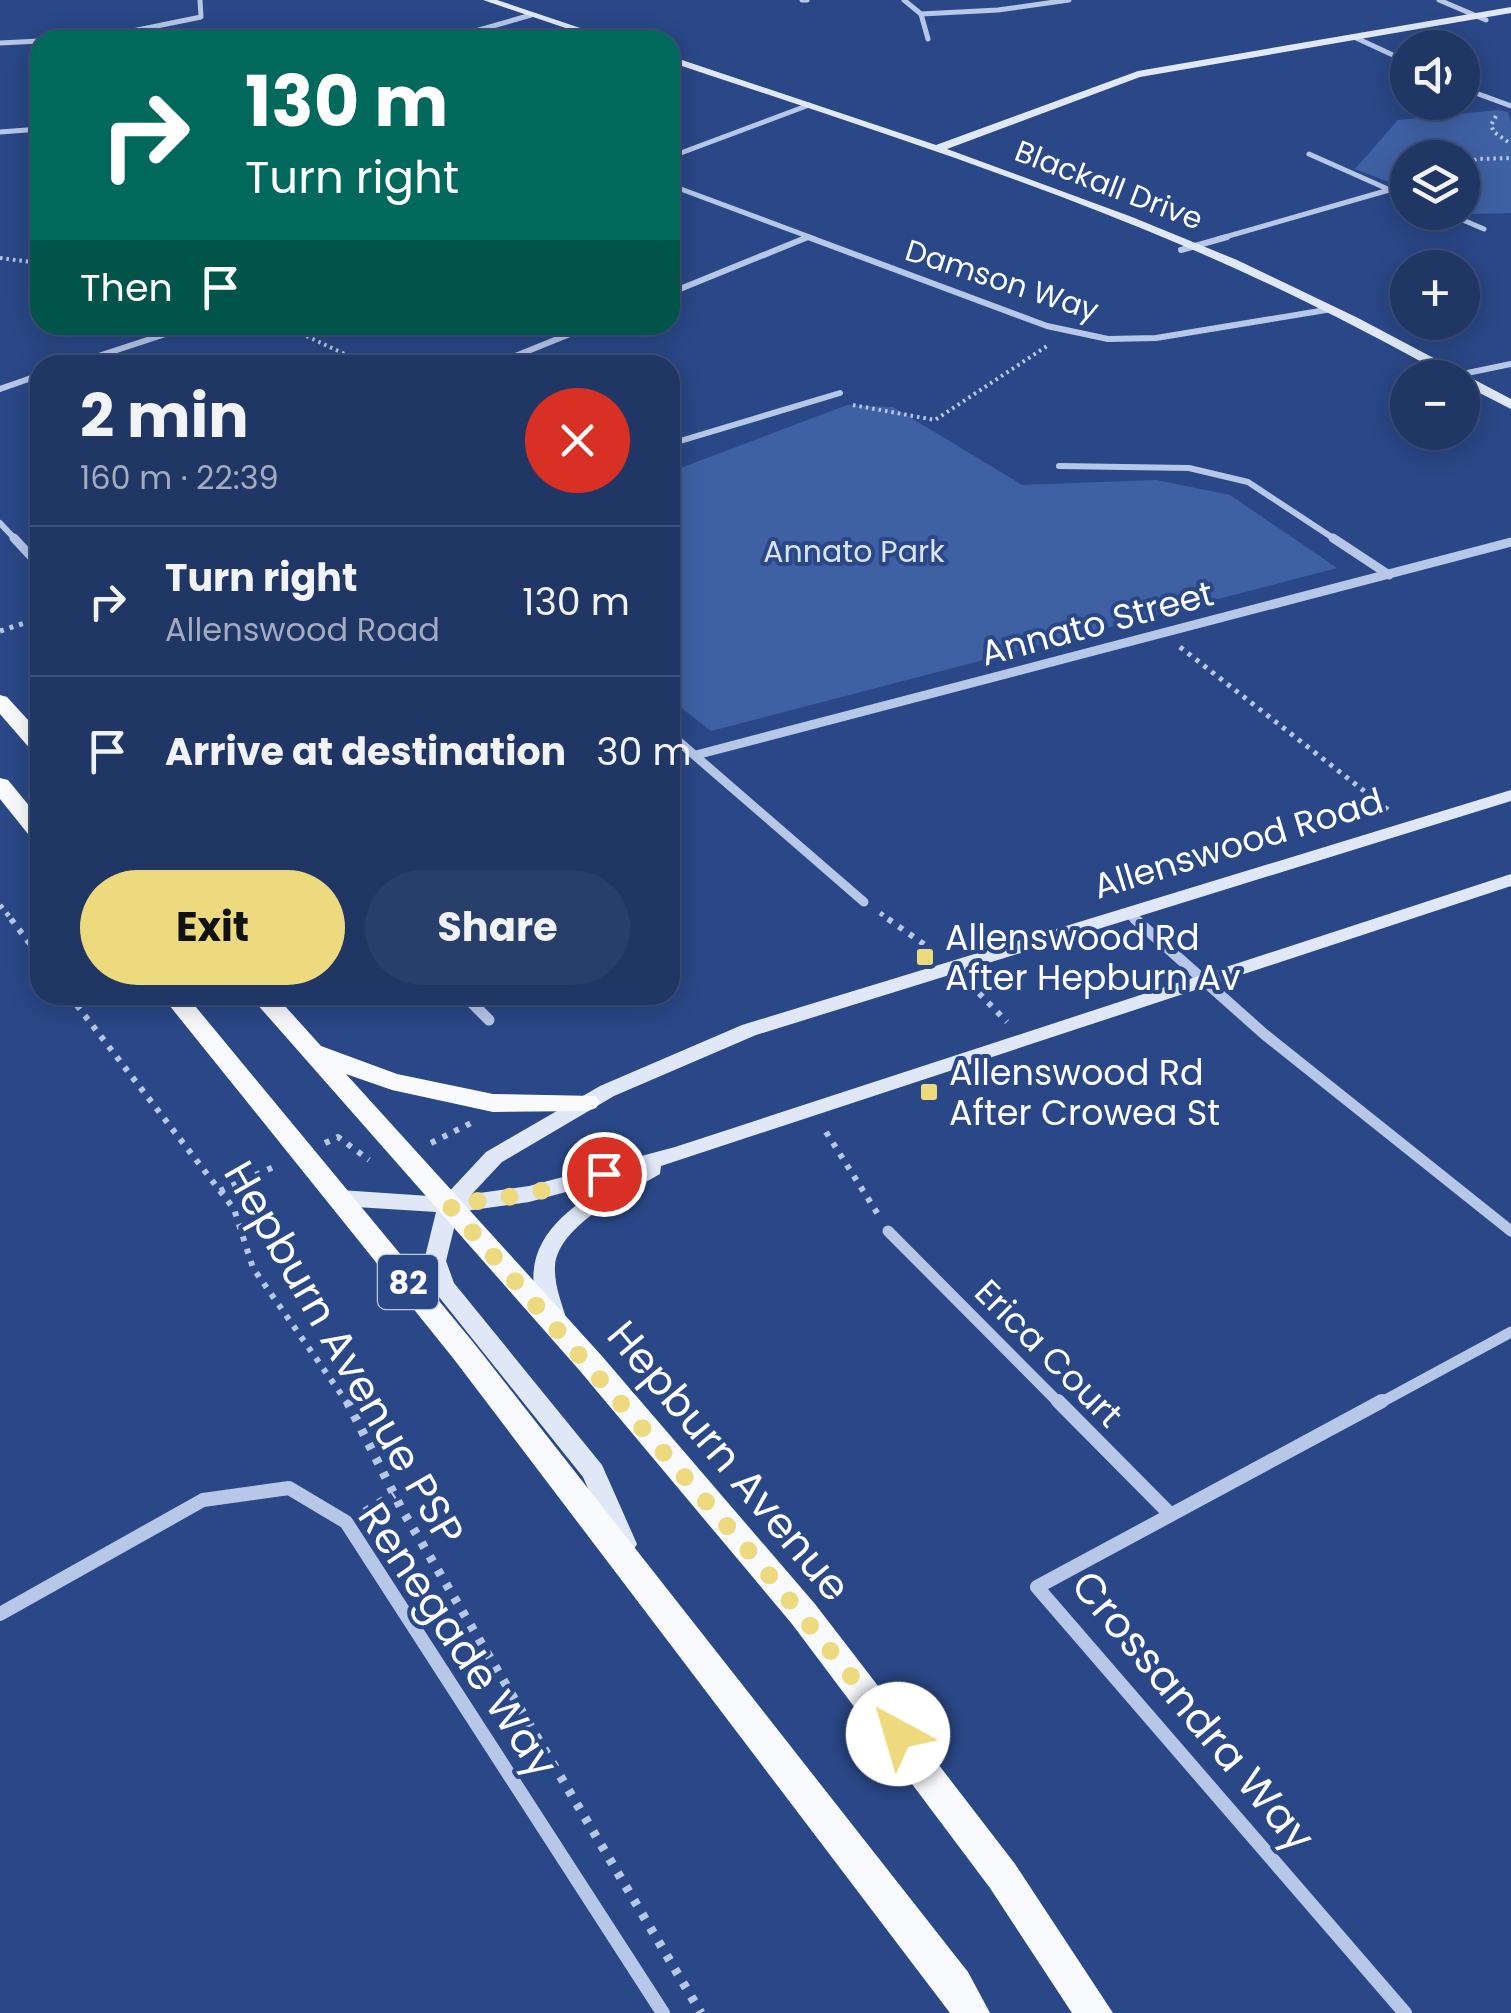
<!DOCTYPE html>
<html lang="en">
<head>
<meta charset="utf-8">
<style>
	:root { --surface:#203665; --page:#283e6b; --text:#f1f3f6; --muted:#a2abbf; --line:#3d5079; --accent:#eeda7e }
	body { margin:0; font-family:Poppins,sans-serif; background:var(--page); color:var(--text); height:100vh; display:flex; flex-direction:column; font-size:38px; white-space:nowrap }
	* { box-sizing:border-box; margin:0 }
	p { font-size:32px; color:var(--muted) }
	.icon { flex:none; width:55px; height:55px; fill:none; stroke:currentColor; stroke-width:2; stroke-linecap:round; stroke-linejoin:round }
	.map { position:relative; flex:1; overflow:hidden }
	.drawer { position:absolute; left:30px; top:355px; width:650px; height:650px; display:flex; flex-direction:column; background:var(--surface); border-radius:30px; box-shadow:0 5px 25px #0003,0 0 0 2px var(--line) }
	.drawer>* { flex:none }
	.guide { position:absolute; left:30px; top:30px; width:650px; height:305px; border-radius:30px; box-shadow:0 5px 25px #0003,0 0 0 2px var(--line); background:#00695c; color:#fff; overflow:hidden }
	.buttons { position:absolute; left:1390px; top:30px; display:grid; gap:20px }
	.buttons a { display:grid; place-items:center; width:90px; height:90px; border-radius:50%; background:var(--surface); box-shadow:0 5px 25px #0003,0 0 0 2px var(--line); font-size:50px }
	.pin { position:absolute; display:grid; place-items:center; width:85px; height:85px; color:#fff; margin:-42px; border:5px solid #fff; border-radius:50%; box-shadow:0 2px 10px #0007 }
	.me { position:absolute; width:110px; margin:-55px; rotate:321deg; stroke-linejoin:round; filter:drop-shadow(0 0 8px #0008) }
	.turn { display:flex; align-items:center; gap:35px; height:210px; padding:0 50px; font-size:45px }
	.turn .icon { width:130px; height:130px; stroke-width:2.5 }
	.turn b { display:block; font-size:70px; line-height:85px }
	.then { display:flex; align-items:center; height:95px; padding:0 50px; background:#0003; gap:20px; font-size:38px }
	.round { display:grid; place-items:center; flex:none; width:105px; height:105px; border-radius:52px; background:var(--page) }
	.overview { display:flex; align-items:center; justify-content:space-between; height:170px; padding:0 50px }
	h1 { font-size:60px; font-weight:700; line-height:75px }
	.button { display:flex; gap:20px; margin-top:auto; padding:20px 50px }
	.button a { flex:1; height:115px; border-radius:60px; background:var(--accent); color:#111; font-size:40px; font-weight:700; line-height:115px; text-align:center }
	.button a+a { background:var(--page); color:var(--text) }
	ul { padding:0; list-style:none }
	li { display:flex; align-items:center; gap:30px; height:150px; padding:0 50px; border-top:2px solid var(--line) }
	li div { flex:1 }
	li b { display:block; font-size:38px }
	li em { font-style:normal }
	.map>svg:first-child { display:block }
</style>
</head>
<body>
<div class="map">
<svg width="1511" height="2013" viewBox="0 0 1511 2013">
	<rect width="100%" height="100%" fill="#2a4887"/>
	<!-- green -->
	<g fill="#3f61a4">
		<polygon points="1498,110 1508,112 1511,124 1511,213 1472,214 1463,210 1462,158 1408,158 1407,189 1355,169 1398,120"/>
		<polygon points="847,405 893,407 1022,485 1156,480 1230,495 1337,568 711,731 670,699 670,472"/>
	</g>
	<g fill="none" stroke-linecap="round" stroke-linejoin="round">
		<!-- path-far3 -->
		<g stroke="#b7c7e8" stroke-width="4" stroke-dasharray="2.5 4" stroke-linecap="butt">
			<polyline points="1496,116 1491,125 1494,132 1511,144"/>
			<polyline points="1462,165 1477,159 1511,158"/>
			<polyline points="0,258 40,263"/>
			<polyline points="283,325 368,365"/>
			<polyline points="853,405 935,420 1047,346"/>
		</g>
		<!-- path-far2 -->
		<g stroke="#b7c7e8" stroke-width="5" stroke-dasharray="4 6" stroke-linecap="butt">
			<polyline points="0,631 40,618"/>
			<polyline points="1180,647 1391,812"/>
			<polyline points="0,905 13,921"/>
			<polyline points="880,913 892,921"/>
		</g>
		<!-- path-far1 -->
		<g stroke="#b7c7e8" stroke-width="6" stroke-dasharray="5 8" stroke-linecap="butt">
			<polyline points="11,919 40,957"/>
			<polyline points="888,919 935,952"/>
			<polyline points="970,984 1007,1022"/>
			<polyline points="69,995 234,1209 253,1268 348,1404"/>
			<polyline points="826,1132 879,1216"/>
			<polyline points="325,1143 338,1137 369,1160"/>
			<polyline points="431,1143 473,1122"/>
			<polyline points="220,1191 278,1165"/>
		</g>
		<!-- path -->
		<g stroke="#b7c7e8" stroke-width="9" stroke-dasharray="6 10" stroke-linecap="butt">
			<polyline points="347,1401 401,1508 701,2013"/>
			<polyline points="365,1512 394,1494"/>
		</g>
		<!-- street-far4 -->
		<g stroke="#b7c7e8" stroke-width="5">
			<polyline points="802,0 807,0"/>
			<polyline points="904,0 921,14 998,10 1069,0"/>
			<polyline points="1439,0 1486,20"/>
			<polyline points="921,14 928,39"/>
			<polyline points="1354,37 1408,62"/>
			<polyline points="58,40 108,36 201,17 200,0"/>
			<polyline points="444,40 531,15"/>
			<polyline points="0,43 40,41"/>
			<polyline points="1462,88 1511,106"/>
			<polyline points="0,132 40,129"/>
			<polyline points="1309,154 1408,198"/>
			<polyline points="670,157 809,105"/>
			<polyline points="670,185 815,239"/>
			<polyline points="1444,212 1484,229"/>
			<polyline points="803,239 808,237"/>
			<polyline points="1218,239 1389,190"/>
		</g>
		<!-- street-far3 -->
		<g stroke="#b7c7e8" stroke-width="6">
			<polyline points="808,237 1047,326 1108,339 1156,338 1332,309"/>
			<polyline points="1181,250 1227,237"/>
			<polyline points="670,293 808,237"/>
			<polyline points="71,365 193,325"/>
			<polyline points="493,365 592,325"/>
			<polyline points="1443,378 1511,364"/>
			<polyline points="0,389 40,375"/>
			<polyline points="670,444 840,393"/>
			<polyline points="1059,466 1189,468 1248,482 1336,540"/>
			<polyline points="0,523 16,540"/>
		</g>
		<!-- street-far2 -->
		<g stroke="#b7c7e8" stroke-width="9">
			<polyline points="14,538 40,566"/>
			<polyline points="1333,538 1389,575"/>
			<polyline points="670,734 864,902"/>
			<polyline points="696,755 1511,542"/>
			<polyline points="1129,914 1137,921"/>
		</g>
		<!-- street-far1 -->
		<g stroke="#b7c7e8" stroke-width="11">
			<polyline points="1135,919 1264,1034 1511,1231"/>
			<polyline points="464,995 489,1020"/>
			<polyline points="888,1231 1060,1404"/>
			<polyline points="1378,1404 1511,1332"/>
		</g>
		<!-- street -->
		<g stroke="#b7c7e8" stroke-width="14">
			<polyline points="1058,1401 1170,1514"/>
			<polyline points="1382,1401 1037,1587 1405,2013"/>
			<polyline points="0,1614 203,1500 289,1488 346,1522 663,2013"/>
		</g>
		<!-- secondary -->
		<g fill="#e0e8f7" fill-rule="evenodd">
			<polygon points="483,0 497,0 616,40 601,40"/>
			<path d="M 1511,7 L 1511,13 L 1140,77 L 947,149 L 1132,217 L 1237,260 L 1358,318 L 1511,399 L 1511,409 L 1462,384 L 1462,378 L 1451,378 C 1366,331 1280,287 1191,249 C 1020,176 847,121 670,62 L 670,56 L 936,145 L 1138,71 Z"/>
			<path d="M 1511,790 L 1511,801 L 756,1035 L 614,1096 L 502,1162 L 472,1194 L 529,1186 L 675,1147 L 1511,874 L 1511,886 L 661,1166 L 660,1174 C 627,1193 559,1224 555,1266 C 554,1285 562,1304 567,1321 L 563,1327 L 555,1330 L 547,1327 C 508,1251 559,1211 621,1177 L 529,1202 L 458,1212 L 446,1261 L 454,1283 L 602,1465 L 637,1544 L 633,1551 L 624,1555 L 615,1551 L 583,1477 L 435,1292 L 424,1261 L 436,1212 L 340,1206 L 332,1204 L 329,1198 L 332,1192 L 340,1190 L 444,1197 L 486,1152 L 600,1086 L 742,1025 Z"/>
		</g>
		<!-- primary -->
		<g fill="#f8fafe" fill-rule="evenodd">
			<polygon points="0,695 7,697 40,733 40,752 32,751 0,714"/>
			<polygon points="0,778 8,780 40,819 40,841 32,839 0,799"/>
			<polygon points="161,995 186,995 473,1342 968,1972 990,2013 950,2013 453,1358"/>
			<polygon points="249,995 275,995 321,1046 397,1074 493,1094 596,1096 600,1102 596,1108 587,1111 493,1112 392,1090 346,1074 601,1355 815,1604 1015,1864 1113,2013 1072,2013 990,1888 792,1624 580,1371"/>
		</g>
	</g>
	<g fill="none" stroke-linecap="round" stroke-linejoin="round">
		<!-- route -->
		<polyline stroke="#eeda7e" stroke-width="18" stroke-dasharray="0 32.4" points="604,1174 529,1194 449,1205 760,1564 898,1734"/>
	</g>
	<!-- markers -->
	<g fill="#eeda7e" stroke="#2a4887" stroke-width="4">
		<rect x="915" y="947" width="20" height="20" rx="5"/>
		<rect x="919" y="1082" width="20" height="20" rx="5"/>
	</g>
	<g text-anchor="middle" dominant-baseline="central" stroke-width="8" stroke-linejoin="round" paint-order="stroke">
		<!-- far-street labels -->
		<g font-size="30" fill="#fff" stroke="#2a4887">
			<text transform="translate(1109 185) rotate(21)">Blackall Drive</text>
			<text transform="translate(1002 280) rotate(18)">Damson Way</text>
		</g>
		<!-- far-park labels -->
		<g font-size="30" fill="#dae4f6" stroke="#2a4887">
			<text x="854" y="551">Annato Park</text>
		</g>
		<!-- shield labels -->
		<rect fill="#2a4887" stroke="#bfc8db" stroke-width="2.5" x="378" y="1255" width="60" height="54" rx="8"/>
		<g font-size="32" font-weight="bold" fill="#fff">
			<text x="408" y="1282">82</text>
		</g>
		<!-- street labels -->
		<g font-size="35" fill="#fff" stroke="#2a4887">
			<text transform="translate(1097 623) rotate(-15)">Annato Street</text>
			<text transform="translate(1238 843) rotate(-17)">Allenswood Road</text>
			<text transform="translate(1049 1353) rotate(45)">Erica Court</text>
		</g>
		<!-- poi labels -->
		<g font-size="35" fill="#fff" stroke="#2a4887" text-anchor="start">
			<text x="945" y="937">Allenswood Rd<tspan x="945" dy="40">After Hepburn Av</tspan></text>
			<text x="949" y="1072">Allenswood Rd<tspan x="949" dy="40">After Crowea St</tspan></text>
		</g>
		<!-- near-street labels -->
		<g font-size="42" fill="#fff" stroke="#2a4887">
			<text transform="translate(344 1353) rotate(60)">Hepburn Avenue PSP</text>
			<text transform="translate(729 1461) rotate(50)">Hepburn Avenue</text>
			<text transform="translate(458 1640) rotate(56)">Renegade Way</text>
			<text transform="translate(1193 1711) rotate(50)">Crossandra Way</text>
		</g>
	</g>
</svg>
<div class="buttons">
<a><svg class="icon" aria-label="sound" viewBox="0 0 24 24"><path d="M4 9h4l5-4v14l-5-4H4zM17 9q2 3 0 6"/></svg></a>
<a><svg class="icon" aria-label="layers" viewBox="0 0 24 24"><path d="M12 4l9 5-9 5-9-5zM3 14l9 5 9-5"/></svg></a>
<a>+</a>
<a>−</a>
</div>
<div class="pin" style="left:604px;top:1174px;background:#d93025"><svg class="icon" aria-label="arrive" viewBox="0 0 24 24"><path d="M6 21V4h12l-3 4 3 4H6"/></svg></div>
<svg class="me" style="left:898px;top:1734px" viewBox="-20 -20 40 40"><circle r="19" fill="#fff"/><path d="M0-13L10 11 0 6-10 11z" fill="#eeda7e"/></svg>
<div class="guide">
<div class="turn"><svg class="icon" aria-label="right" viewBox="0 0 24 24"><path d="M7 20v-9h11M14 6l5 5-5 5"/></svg><div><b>130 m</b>Turn right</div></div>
<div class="then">Then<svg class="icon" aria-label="arrive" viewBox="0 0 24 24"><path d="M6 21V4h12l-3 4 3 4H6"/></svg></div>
</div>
<section class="drawer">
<div class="overview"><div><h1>2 min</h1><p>160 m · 22:39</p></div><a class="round" style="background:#d93025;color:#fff"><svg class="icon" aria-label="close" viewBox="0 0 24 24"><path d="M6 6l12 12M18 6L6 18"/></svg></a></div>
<ul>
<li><svg class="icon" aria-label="right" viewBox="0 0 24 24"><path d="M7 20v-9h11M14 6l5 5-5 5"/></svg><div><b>Turn right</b><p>Allenswood Road</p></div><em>130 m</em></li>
<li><svg class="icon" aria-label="arrive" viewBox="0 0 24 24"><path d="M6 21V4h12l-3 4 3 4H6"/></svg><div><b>Arrive at destination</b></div><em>30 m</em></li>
</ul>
<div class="button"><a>Exit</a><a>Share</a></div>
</section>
</div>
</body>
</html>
